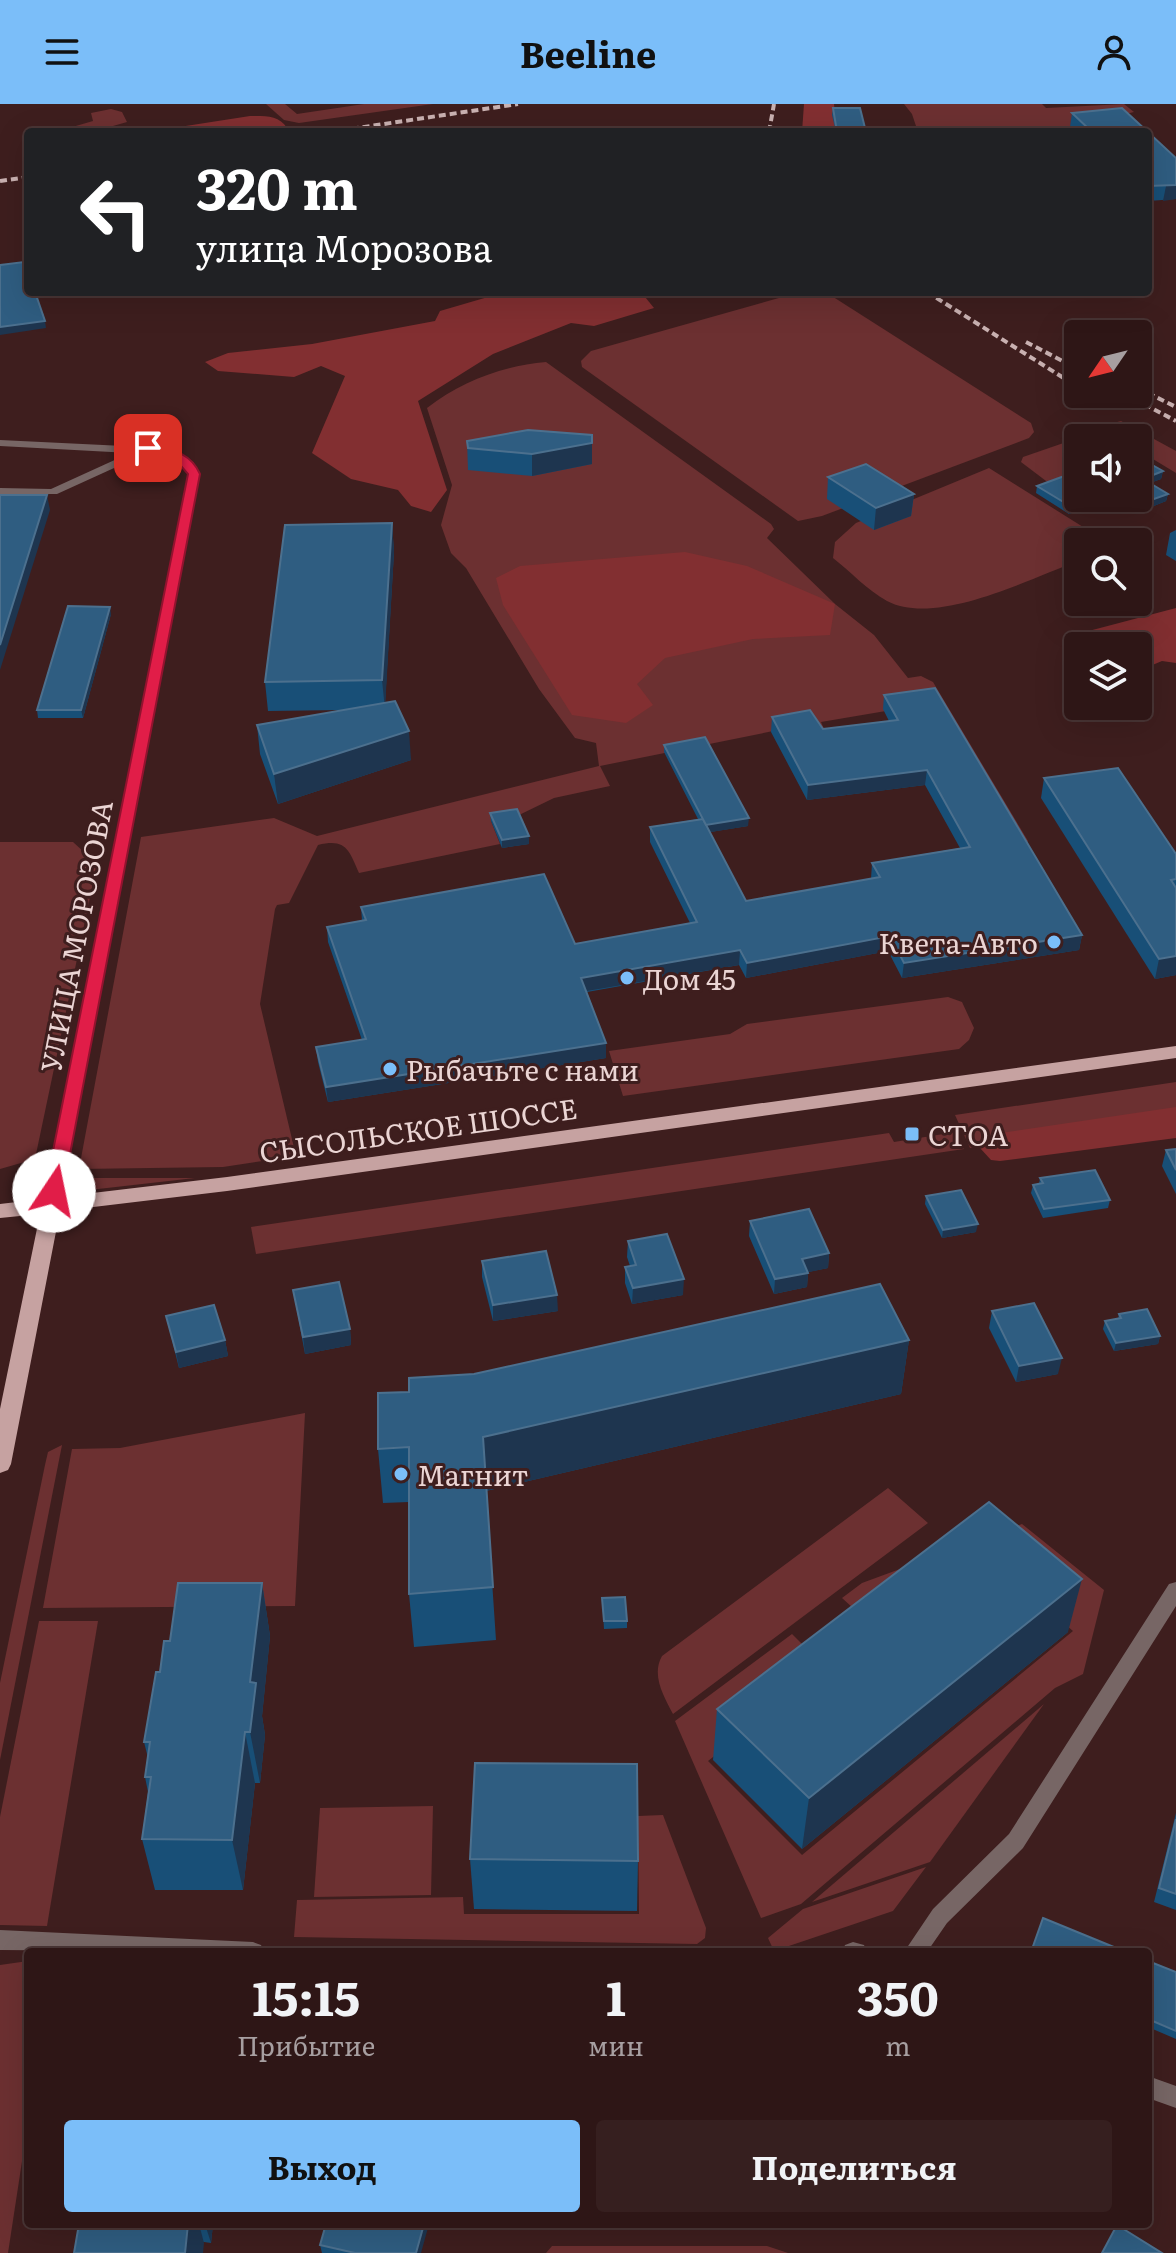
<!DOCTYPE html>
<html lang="ru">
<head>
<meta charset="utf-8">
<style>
	:root { --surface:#2e1616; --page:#361f1f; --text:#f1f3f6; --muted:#a79fa1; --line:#493535; --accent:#7bbef9 }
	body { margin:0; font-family:Literata,serif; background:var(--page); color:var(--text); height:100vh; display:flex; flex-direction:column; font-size:30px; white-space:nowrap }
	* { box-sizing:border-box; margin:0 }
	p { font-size:26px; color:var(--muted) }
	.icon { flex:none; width:44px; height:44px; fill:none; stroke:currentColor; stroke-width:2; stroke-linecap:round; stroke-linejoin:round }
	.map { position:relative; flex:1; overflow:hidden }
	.sheet { position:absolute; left:24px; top:1844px; width:1128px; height:280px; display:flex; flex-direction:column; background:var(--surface); border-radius:8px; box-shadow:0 8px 32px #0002,0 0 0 2px var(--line) }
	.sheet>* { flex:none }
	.guide { position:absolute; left:24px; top:24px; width:1128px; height:168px; border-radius:8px; box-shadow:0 8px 32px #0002,0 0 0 2px var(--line); background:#202124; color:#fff; overflow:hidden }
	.needle { width:52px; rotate:235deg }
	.fabs { position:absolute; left:1064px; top:216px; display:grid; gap:16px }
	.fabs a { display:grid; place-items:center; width:88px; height:88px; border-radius:8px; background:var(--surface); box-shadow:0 8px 32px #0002,0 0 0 2px var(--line); font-size:40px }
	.pin { position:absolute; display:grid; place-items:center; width:68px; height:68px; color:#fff; margin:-34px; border-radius:16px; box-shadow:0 4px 12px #0006 }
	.me { position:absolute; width:88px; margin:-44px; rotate:11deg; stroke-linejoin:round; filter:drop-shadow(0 0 6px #0008) }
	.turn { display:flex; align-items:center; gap:28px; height:168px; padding:0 40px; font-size:36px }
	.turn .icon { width:104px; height:104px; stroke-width:2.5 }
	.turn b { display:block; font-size:56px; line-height:68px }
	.eta { display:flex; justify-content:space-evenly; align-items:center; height:136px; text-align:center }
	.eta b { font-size:48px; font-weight:700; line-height:56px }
	.button { display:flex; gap:16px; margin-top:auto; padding:16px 40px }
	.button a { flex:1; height:92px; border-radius:8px; background:var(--accent); color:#111; font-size:32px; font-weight:700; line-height:92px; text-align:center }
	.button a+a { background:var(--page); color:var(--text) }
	header { display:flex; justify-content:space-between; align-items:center; height:104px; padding:0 40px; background:var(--accent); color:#111; font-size:36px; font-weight:700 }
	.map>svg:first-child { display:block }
</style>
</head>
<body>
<header><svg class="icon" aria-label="menu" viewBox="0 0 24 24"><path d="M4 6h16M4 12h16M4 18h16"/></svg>Beeline<svg class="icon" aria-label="person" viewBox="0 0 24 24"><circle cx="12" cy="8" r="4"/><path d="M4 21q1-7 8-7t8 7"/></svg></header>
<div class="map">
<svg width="1176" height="2149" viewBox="0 0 1176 2149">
	<rect width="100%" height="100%" fill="#3e1e1e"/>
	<!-- green -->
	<g fill="#6c3031">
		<polygon points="266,0 285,0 297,10 364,0 433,0 299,19 284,16"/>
		<polygon points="904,0 1042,0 1046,4 1124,0 1134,8 1071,23 1075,28 918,28 912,10"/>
		<polygon points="111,5 122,8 127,18 92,28 55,28 93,17 91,9"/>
		<polygon points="800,188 827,189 1031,319 1034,328 1029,334 822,412 798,417 582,263 581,257 591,247"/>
		<path d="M 546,258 L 771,420 L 774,425 L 767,434 L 835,500 L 874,531 L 908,574 L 921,572 L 933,578 L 1028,737 L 1025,741 L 933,599 L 821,618 L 853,690 L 808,620 L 600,662 L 610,682 L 554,694 L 517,712 L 491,717 L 500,740 L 359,769 C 349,746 346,734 318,741 L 289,799 L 277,801 L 275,805 L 260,900 L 296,1052 L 223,1063 L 79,1065 L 141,733 L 274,714 L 317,732 L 599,662 L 596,639 L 575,634 L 539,585 L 466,464 L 451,449 L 441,421 L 452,381 L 427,304 C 462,277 502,262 546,258 Z"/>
		<polygon points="1121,317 1176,347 1176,369 1138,346 1138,334 1117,334 1094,324"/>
		<polygon points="1078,334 1078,374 1054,383 1021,358 1023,353"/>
		<path d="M 989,364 L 1107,438 L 1078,438 L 1078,457 C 1029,475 936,523 887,497 C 867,486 851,468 833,454 L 835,438 L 856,419 Z"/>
		<polygon points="0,738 73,738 97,760 35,1055 0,1065"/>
		<polygon points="948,893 962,898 974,924 969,936 959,945 623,992 609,947 730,930 747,920"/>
		<polygon points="1176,978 1176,1015 970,1044 955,1011"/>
		<polygon points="956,1028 964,1045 256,1150 251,1123 889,1029 894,1038"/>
		<polygon points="66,1074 195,1074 63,1089"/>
		<polygon points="305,1309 295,1502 43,1504 72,1345 120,1344"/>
		<polygon points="62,1341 0,1656 0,1579 45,1361 48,1348"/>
		<path d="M 888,1384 L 928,1419 L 673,1610 C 664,1593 651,1571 662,1552 Z"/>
		<polygon points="1022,1420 1104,1486 1083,1570 1055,1584 801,1800 761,1814 675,1617 792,1530 826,1564 708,1657 802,1751 1073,1527 979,1448 876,1525 842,1494 862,1479"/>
		<polygon points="39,1517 98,1517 47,1822 0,1821 0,1713"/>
		<polygon points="1044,1600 930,1758 812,1798"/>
		<polygon points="433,1702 431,1791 314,1793 320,1704"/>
		<polygon points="663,1711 706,1824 705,1834 697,1840 294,1833 297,1796 463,1793 464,1810 639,1810 638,1712"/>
		<polygon points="926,1763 893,1807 774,1847 768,1834 803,1805"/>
		<polygon points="28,1857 28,2018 8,2149 0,2149 0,1861"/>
		<polygon points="552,2142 767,2142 788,2149 546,2149"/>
	</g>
	<!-- forest -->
	<g fill="#822f31">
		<polygon points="804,0 834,0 837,28 802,28"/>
		<path d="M 250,12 C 265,12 279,11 287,24 L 277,28 L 147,28 Z"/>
		<polygon points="505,188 641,188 654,204 594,222 571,219 493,250 418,297 447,386 431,408 411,402 398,386 351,375 312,349 345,272 321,262 294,273 218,267 205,258 228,249 312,240 435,217 440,207"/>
		<polygon points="685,448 747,462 835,500 830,531 753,535 665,554 637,580 653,601 626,619 572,611 503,501 496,474 520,462"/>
		<polygon points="1176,504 1176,559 1162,557 1138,567 1138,542 1078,542 1078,564 1066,556 1081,529"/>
		<polygon points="1176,1003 1176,1034 1000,1057 991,1056 980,1044 994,1030"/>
	</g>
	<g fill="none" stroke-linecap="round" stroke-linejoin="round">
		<!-- minor -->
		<g fill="#776665" fill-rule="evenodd">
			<path d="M 0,336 L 165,344 L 193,358 L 200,370 L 59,1103 L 51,1109 L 43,1103 L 188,370 C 181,355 163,350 147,349 L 57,390 L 0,390 L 0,384 L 51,385 L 130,349 L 0,342 Z"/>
			<polygon points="1176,1478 1176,1502 1023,1744 947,1819 927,1848 904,1848 933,1805 1009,1730 1169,1480"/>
			<polygon points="0,1826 253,1838 261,1841 264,1848 0,1846"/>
			<polygon points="853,1838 864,1841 867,1848 842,1848 845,1841"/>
			<polygon points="1148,1972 1176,1982 1176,2004 1148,1994"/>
		</g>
		<!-- primary -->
		<polygon fill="#c6a2a1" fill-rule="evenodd" points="1176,942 1176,954 227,1087 60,1107 11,1360 8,1366 0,1369 0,1305 40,1110 0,1114 0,1100 227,1073"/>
		<!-- rail -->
		<g stroke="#c9b1b1" stroke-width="4" stroke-dasharray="7 4" stroke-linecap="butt">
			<polyline points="330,28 518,0"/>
			<polyline points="769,28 774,0"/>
			<polyline points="0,77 28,73"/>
			<polyline points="927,188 1078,283"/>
			<polyline points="1026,238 1078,265"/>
			<polyline points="1138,284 1176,303"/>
			<polyline points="1125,290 1176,317"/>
		</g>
	</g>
	<!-- wall -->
	<g fill="#184f77">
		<polygon points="833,4 866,28 836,28 832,11"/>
		<polygon points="1122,4 1176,54 1176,95 1148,97 1148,28 1075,28 1070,23 1072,9"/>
		<polygon points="467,337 592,360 532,372 468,366"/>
		<polygon points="1138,353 1163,367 1161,375 1150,379 1168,390 1166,397 1139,408 1116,394 1138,394"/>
		<polygon points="828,373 914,390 911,412 874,426 827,395"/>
		<polygon points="1037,382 1078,394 1111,394 1069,410 1036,389"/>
		<polygon points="392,419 394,448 385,599 411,656 278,700 260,650 257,621 342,606 268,607 265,578"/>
		<polygon points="1176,426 1176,457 1166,451 1170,429"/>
		<polygon points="111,510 83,614 38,614 37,606"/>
		<polygon points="884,591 1082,831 1079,846 902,874 888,847 746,874 739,861 587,888 606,939 606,954 328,998 318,958 316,943 362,936 328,838 327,823 362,817 361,803 575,840 690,819 650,738 650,723 698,715 664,648 664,641 748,722 710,728 746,797 871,775 872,759 960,744 925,681 807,696 771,628 772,613 823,625 889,617 883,605"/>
		<polygon points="1044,674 1176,750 1176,871 1155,875 1041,694"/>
		<polygon points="490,709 529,732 529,740 502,744 491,717"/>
		<polygon points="1176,1045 1176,1090 1162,1062 1166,1046"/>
		<polygon points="1040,1074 1110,1096 1108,1104 1043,1114 1031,1089 1033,1081 1039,1080"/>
		<polygon points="926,1092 976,1128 942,1134 925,1100"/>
		<polygon points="750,1117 829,1149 828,1164 808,1168 807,1183 774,1190 749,1132"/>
		<polygon points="628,1137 683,1191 632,1200 625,1179 625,1163 630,1162 627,1153"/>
		<polygon points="482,1157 558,1207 493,1217 482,1173"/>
		<polygon points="293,1186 350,1225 351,1241 305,1250"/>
		<polygon points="992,1207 1058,1270 1016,1278 989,1224"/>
		<polygon points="1119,1210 1160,1232 1158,1240 1114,1247 1103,1225 1105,1217 1118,1215"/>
		<polygon points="166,1212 225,1236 228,1252 179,1264"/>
		<polygon points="909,1236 901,1290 486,1387 496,1536 414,1543 409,1490 409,1398 383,1399 378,1345 409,1288 474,1270"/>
		<polygon points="262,1479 270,1532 262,1612 265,1631 260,1679 255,1679 243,1786 155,1786 142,1735 148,1688 145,1673 148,1654 144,1638 160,1568 170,1537"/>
		<polygon points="602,1494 627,1517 627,1524 604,1525"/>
		<polygon points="1068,1528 802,1745 713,1656 717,1605"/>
		<polygon points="1176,1709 1176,1806 1154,1798"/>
		<polygon points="470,1755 638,1757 637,1807 474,1805"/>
		<polygon points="1148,1857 1176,1868 1176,1935 1148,1923"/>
		<polygon points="78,2120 213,2120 211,2139"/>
		<polygon points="320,2141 421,2149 322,2149"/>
	</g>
	<!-- shaded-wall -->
	<g fill="#1e354f">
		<polygon points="1176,81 1176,95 1163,97 1166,82"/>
		<polygon points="45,217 46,224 0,231 0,223"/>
		<polygon points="592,339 592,360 532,372 532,350"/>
		<polygon points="1163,367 1161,375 1141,382 1143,375"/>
		<polygon points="914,390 911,412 874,426 876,404"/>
		<polygon points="1168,390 1166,397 1139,408 1140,400"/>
		<polygon points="47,391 50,406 0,566 0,541"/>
		<polygon points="1092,394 1111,394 1069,410 1070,402"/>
		<polygon points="392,419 394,448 385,605 382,576"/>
		<polygon points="110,503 111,510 83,614 81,606"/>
		<polygon points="409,627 411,656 278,700 274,670"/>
		<polygon points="927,666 925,681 807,696 808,681"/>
		<polygon points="749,714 748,722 705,729 705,721"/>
		<polygon points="529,732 529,740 502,744 502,736"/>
		<polygon points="1082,831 1079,846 902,874 904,859"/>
		<polygon points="890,832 888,847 746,874 747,859"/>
		<polygon points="740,846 739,861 581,888 581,874"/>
		<polygon points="1176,852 1176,871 1155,875 1159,855"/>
		<polygon points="606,939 606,954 328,998 326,983"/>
		<polygon points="978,1120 976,1128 942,1134 943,1126"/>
		<polygon points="829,1149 828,1164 800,1170 802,1155"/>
		<polygon points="808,1169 807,1183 774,1190 775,1175"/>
		<polygon points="684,1175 683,1191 632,1200 633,1184"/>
		<polygon points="557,1191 558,1207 493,1217 493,1201"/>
		<polygon points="350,1225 351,1241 305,1250 303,1233"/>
		<polygon points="1160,1232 1158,1240 1114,1247 1116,1239"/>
		<polygon points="225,1236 228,1252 179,1264 176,1248"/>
		<polygon points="909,1236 901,1290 485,1387 483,1333"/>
		<polygon points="1062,1254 1058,1270 1016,1278 1019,1262"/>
		<polygon points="1082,1475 1068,1528 802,1745 809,1694"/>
		<polygon points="262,1479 270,1532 262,1612 265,1631 260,1679 250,1628 250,1578"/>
		<polygon points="245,1628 255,1679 243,1786 232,1736"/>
		<polygon points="188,2120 199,2120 204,2139 203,2149 185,2149"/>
		<polygon points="205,2120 213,2120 211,2139"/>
		<polygon points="424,2120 429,2120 421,2149 416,2149"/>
	</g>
	<!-- building -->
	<g fill="#2f5d81" stroke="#4c708e" stroke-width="2">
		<polygon points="833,4 860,4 866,28 837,28"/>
		<polygon points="1122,4 1176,54 1176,81 1148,82 1148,28 1092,28 1072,9"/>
		<polygon points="24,158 28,169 28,188 35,188 45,217 0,223 0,161"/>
		<polygon points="528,326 592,331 592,339 532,350 468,344 467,337"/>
		<polygon points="1138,353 1163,367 1143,375 1168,390 1140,400 1129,394 1138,394"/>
		<polygon points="866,360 914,390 876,404 828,373"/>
		<polygon points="1078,367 1078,394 1092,394 1070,402 1037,382"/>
		<polygon points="0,391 47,391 0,541"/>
		<polygon points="392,419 382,576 265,578 285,421"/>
		<polygon points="68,502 110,503 81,606 37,606"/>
		<polygon points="935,584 1082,831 904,859 890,832 747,859 740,846 581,874 606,939 326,983 316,943 366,935 327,823 366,816 361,803 544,770 575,840 697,818 650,723 703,715 746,797 880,773 872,759 970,743 927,666 808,681 772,613 810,606 823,625 898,616 884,591"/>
		<polygon points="395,597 409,627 274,670 257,621"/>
		<polygon points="705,633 749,714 706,721 664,641"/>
		<polygon points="1118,664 1176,750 1176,775 1171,776 1176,784 1176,852 1159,855 1044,674"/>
		<polygon points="517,705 529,732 502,736 490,709"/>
		<polygon points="1176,1045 1176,1066 1166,1046"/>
		<polygon points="1095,1066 1110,1096 1044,1105 1033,1081 1043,1079 1040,1074"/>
		<polygon points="961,1086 978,1120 943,1126 926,1092"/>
		<polygon points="809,1105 829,1149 802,1155 808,1169 775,1175 750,1117"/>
		<polygon points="667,1130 684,1175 633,1184 625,1163 636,1161 628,1137"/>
		<polygon points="546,1147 557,1191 493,1201 482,1157"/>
		<polygon points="339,1178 350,1225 303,1233 293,1186"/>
		<polygon points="880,1180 909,1236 483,1333 493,1483 409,1490 409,1343 378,1345 378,1289 409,1288 409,1274 474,1270"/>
		<polygon points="1034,1199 1062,1254 1019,1262 992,1207"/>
		<polygon points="214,1201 225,1236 176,1248 166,1212"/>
		<polygon points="1147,1205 1160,1232 1116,1239 1105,1217 1121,1214 1119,1210"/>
		<polygon points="989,1398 1082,1475 809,1694 717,1605"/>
		<polygon points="178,1479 262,1479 250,1578 256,1579 250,1628 245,1628 232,1736 142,1735 151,1673 145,1673 150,1638 144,1638 156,1568 160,1568 164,1537 170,1537"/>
		<polygon points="625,1493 627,1517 604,1517 602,1494"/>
		<polygon points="475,1659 637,1660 638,1757 470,1755"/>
		<polygon points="1176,1715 1176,1790 1159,1784"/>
		<polygon points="1043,1814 1126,1848 1031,1848"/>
		<polygon points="1148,1857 1176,1868 1176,1927 1148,1915"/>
		<polygon points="79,2120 188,2120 185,2149 74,2149"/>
		<polygon points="326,2120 424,2120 416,2149 355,2149 320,2141"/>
		<polygon points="1117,2121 1162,2149 1102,2149"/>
	</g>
	<!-- route -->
	<path fill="#e11d48" stroke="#92132f" stroke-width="2" d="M 148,340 C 170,346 190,347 200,370 L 63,1087 L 54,1093 L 45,1087 L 188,370 L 175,355 L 144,347 L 144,342 Z"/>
	<!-- markers -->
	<g fill="#7bbef9" stroke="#3e1e1e" stroke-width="3">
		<circle cx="1054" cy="838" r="8"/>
		<circle cx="627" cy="874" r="8"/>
		<circle cx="390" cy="965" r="8"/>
		<rect x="904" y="1022" width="16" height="16" rx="4"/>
		<circle cx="401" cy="1370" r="8"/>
	</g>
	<g text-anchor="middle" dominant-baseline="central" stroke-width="6" stroke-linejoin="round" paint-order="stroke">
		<!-- street labels -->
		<g font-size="28" fill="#ebd5d4" stroke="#3e1e1e">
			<text transform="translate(75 832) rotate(-79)">УЛИЦА МОРОЗОВА</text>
			<text transform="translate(418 1025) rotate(-8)">СЫСОЛЬСКОЕ ШОССЕ</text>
		</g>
		<!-- poi labels -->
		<g font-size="28" fill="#ebd5d4" stroke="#3e1e1e" text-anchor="start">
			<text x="1038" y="838" text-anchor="end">Квета-Авто</text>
			<text x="643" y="874">Дом 45</text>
			<text x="406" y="965">Рыбачьте с нами</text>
			<text x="928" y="1030">СТОА</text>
			<text x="417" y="1370">Магнит</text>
		</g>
	</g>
</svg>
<div class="fabs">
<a><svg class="needle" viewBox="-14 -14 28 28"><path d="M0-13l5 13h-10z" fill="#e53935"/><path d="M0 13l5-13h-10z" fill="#a79fa1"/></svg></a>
<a><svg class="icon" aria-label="sound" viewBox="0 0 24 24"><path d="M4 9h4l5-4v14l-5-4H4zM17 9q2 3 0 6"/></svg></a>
<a><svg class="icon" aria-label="search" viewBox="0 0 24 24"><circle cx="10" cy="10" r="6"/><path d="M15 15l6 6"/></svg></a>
<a><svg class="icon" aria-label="layers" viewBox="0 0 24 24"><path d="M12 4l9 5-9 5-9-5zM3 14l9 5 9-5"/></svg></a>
</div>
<div class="pin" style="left:148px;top:344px;background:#d93025"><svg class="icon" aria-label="arrive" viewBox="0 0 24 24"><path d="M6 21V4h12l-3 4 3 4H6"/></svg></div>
<svg class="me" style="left:54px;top:1087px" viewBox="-20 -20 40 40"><circle r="19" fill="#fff"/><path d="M0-13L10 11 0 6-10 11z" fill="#e11d48"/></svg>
<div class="guide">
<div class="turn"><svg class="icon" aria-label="left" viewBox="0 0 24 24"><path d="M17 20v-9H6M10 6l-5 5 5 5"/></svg><div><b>320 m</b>улица Морозова</div></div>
</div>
<section class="sheet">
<div class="eta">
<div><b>15:15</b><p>Прибытие</p></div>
<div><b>1</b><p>мин</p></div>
<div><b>350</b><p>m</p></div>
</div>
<div class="button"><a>Выход</a><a>Поделиться</a></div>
</section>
</div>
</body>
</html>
